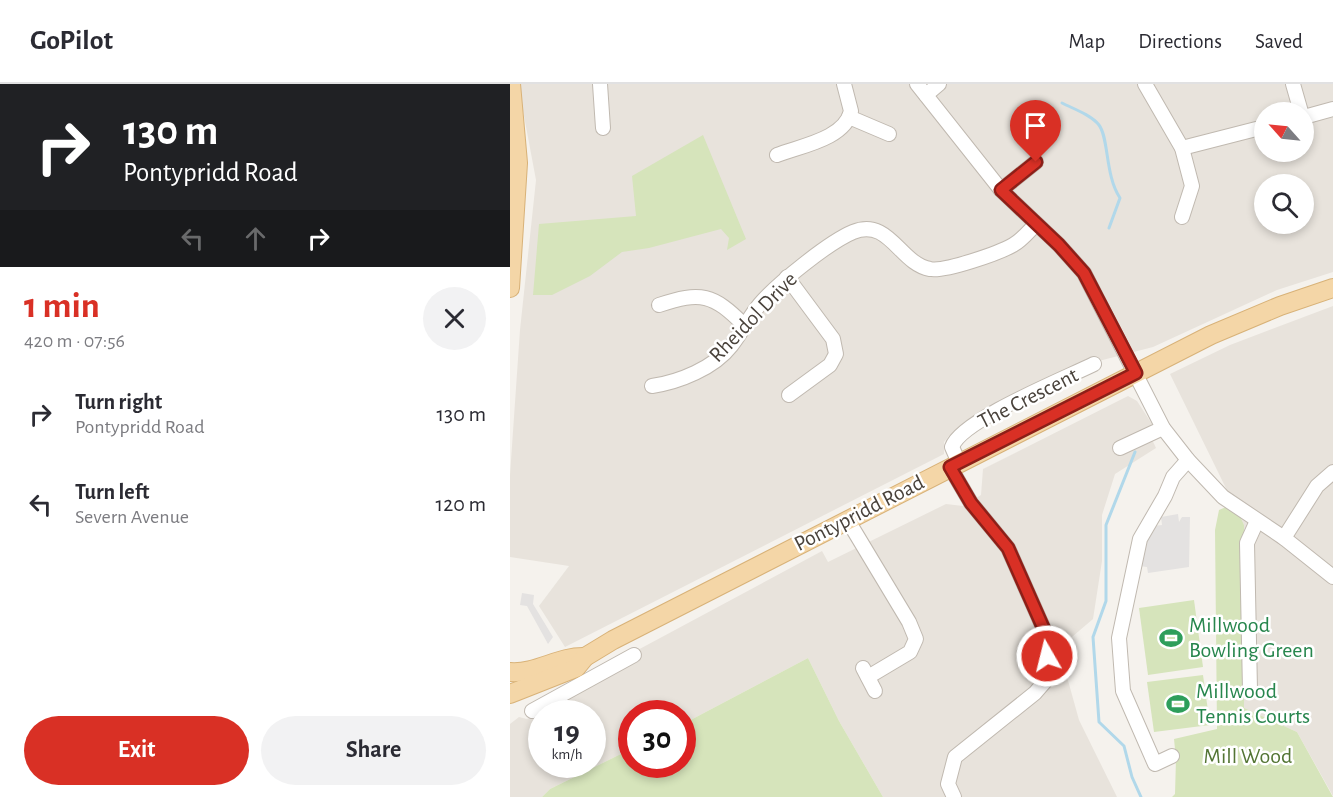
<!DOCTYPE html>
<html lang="en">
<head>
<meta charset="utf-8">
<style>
	:root { --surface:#fff; --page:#f2f2f3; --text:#2b2b33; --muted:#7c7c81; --line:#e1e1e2; --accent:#d93025 }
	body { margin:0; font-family:"Alegreya Sans",sans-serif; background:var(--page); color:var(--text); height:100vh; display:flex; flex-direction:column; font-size:22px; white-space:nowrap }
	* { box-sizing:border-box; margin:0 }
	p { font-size:20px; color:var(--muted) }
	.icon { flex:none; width:33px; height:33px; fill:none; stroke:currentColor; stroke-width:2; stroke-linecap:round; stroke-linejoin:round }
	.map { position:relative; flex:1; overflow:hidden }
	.drawer { display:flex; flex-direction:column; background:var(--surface); width:510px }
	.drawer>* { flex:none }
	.hud { background:#202124; color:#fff; overflow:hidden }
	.needle { width:39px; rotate:297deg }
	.tools { position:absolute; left:744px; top:18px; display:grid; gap:12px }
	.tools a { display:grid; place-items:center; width:60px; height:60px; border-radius:50%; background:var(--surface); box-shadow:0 3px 9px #0003; font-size:30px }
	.speed { position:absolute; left:18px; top:616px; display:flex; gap:12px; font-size:30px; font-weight:700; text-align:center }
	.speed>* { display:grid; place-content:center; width:78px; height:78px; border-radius:50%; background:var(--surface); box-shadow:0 3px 9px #0003; line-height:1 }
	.speed small { font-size:15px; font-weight:400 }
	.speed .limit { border:9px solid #d22; background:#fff; color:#111 }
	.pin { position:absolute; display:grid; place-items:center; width:51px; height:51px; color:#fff; margin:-62px -26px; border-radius:50% 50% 50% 0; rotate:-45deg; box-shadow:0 0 6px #0007 }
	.pin .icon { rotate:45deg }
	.me { position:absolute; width:66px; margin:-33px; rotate:352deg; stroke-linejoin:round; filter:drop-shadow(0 0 4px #0008) }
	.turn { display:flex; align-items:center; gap:21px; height:126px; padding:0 24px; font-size:27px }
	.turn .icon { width:78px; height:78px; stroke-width:2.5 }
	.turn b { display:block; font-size:42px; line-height:51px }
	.lanes { display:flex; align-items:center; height:57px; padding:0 24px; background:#0003; justify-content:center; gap:30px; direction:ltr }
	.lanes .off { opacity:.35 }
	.round { display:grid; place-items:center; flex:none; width:63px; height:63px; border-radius:32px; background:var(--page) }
	.headline { display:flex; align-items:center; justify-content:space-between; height:102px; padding:0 24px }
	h1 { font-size:36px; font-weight:700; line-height:45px; color:var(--accent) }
	.action { display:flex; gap:12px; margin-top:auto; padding:12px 24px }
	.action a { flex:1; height:69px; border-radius:36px; background:var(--accent); color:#fff; font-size:24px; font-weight:700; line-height:69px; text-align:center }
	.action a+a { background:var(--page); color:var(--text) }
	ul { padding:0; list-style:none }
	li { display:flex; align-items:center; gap:18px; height:90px; padding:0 24px }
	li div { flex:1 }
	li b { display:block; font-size:22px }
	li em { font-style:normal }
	header { display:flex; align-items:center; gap:36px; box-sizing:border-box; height:84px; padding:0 30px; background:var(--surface); border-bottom:2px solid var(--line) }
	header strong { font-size:28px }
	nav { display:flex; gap:33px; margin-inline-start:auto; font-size:21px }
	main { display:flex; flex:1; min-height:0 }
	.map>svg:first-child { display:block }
</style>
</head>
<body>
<header>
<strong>GoPilot</strong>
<nav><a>Map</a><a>Directions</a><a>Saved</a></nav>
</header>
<main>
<section class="drawer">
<div class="hud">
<div class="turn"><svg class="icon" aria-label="right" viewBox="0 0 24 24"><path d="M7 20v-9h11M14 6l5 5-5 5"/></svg><div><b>130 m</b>Pontypridd Road</div></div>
<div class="lanes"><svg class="icon off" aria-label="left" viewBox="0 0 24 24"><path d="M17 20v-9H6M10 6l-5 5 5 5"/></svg><svg class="icon off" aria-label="ahead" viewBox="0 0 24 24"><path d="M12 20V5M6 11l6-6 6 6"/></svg><svg class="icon" aria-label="right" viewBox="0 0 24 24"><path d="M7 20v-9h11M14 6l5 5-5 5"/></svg></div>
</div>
<div class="headline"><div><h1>1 min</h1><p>420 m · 07:56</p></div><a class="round"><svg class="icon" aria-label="close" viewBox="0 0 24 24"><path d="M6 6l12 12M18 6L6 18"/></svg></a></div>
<ul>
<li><svg class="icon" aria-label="right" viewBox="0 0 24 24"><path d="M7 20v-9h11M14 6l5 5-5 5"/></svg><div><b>Turn right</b><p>Pontypridd Road</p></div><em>130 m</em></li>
<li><svg class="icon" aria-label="left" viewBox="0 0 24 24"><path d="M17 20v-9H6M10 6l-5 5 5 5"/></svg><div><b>Turn left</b><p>Severn Avenue</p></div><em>120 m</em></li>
</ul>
<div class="action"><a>Exit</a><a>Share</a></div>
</section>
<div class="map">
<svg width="823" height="713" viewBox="0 0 823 713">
	<rect width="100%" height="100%" fill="#f5f2ed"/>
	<!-- residential -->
	<g fill="#e8e3dc" fill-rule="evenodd">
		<path d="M 8,0 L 823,0 L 823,188 L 767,206 L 643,263 L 581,279 L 479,323 L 439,352 L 434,358 L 434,370 L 55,563 L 29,522 L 59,482 L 0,473 L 0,391 L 10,246 L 26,96 ZM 754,28 L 794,28 L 794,68 L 754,68 ZM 754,100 L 794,100 L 794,140 L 754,140 Z"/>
		<polygon points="823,222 823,712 787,648 734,625 734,441 660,290 720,261"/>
		<path d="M 618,312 L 627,317 L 642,340 L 638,347 L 646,364 L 605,390 L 592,431 L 592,477 L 583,535 L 549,564 L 569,636 L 607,713 L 373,713 L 329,637 L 298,574 L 173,640 L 172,630 L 122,630 L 121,665 L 40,705 L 32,713 L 0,713 L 0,640 L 9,633 L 17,635 L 31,629 L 129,577 L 124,568 L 312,467 L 318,478 L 436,420 L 453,422 L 471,411 L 473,385 ZM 32,630 L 82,630 L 82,681 L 32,681 Z"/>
	</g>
	<!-- green -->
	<g fill="#d6e4bb">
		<polygon points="193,51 236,155 217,166 219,154 211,145 139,164 112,168 80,192 42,211 23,211 29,140 126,132 122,92"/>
		<polygon points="716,423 729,430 734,441 734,624 787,648 823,713 662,713 665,710 666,675 664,655 707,645 705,446 709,426"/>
		<polygon points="684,516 693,583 638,591 629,524"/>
		<polygon points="298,574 329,637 373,713 32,713 40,705 121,665 122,681 172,681 173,640"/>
		<polygon points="693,591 700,641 644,648 637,598"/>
	</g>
	<!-- parking -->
	<g fill="#e4e2e1">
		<polygon points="668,430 669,438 672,433 680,433 679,483 638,489 637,483 629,482 629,477 642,442 652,441 651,433"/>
		<polygon points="12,509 24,511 23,520 43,553 38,560 17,522 10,521"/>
	</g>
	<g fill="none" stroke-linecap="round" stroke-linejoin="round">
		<!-- stream -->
		<g stroke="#b1d8ea" stroke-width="3">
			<path d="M 552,19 C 564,25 581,31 589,41 C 599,54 595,92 610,114 L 599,144"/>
			<polyline points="625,368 596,441 596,517 583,553 589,638 614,662 622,693 631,713"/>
		</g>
		<!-- minor casing -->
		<g stroke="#c0b9b0" stroke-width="16">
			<g id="minor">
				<polyline points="90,0 93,44"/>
				<polyline points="407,0 491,106 549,161 574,189 653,344 678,376 713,413 774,454 823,493"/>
				<polyline points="635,0 672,64 682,102 672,133"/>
				<polyline points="783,0 791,28"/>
				<polyline points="416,11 429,0"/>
				<polyline points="339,33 379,50"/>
				<polyline points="794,33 823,25"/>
				<polyline points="672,64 754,43"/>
				<path d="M 267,71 C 290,62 335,55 341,27 L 334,0"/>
				<polyline points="491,106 526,78"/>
				<polyline points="277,193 323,255 326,270 320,281 279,311"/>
				<path d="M 149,221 C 191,207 203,210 234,241"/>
				<path d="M 142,302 C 169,298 204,284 221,262 C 232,248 239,233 250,220 C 267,200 319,158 343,148 C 379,133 390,180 420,185 C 435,188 489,169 503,161 C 512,156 519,147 526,140"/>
				<polyline points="610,364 653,344"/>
				<path d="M 449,379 L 442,363 C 451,336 556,294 584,280"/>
				<polyline points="440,383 461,419 498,464 536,550 538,594 525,609 445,673 438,700 444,713"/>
				<polyline points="337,435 399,538 406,555 400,568 358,593"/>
				<polyline points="774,454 807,402 823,388"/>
				<polyline points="353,584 365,607"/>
				<polyline points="740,606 737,459 747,437"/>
				<polyline points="22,627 124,571"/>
				<polyline points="662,672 645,680 613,607 609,554 630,455 655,412 663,393 678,376"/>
			</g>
		</g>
		<!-- major casing -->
		<g stroke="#d8b278" stroke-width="20">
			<g id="major">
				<polyline points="0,204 8,79 1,0"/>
				<path d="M 0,588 C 27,590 48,572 75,573"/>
				<polyline points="0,610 66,584 75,573 103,556 701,251 770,222 823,204"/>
			</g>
		</g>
		<!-- minor -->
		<use href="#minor" stroke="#fff" stroke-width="14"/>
		<!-- major -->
		<use href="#major" stroke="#f4d6a7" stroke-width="18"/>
	</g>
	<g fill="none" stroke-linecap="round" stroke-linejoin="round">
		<!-- route casing -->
		<g stroke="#8d1f18" stroke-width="15">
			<polyline id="route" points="526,78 491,106 549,161 574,189 626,289 440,383 461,419 498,464 536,550 537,572"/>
		</g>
		<!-- route -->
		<use href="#route" stroke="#d93025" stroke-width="10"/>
	</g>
	<!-- icons -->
	<defs>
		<g id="stadium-bare" transform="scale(1.8)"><path d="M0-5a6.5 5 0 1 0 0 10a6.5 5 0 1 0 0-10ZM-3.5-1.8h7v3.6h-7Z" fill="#2e9e5b" stroke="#fff" stroke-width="2.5" paint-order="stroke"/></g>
	</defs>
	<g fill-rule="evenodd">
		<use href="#stadium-bare" x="661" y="554"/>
		<use href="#stadium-bare" x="668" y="620"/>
	</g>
	<g text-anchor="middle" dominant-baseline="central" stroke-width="5" stroke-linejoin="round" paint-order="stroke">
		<!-- street labels -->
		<g font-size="22" fill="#49423b" stroke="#fff">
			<text transform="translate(243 233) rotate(-46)">Rheidol Drive</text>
			<text transform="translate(518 314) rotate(-27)">The Crescent</text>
			<text transform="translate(349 429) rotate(-27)">Pontypridd Road</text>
		</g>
		<!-- leisure labels -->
		<g font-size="22" fill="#27864d" stroke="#fff" text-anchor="start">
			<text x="679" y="541">Millwood<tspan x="679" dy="25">Bowling Green</tspan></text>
			<text x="686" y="607">Millwood<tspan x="686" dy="25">Tennis Courts</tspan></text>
		</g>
		<!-- park labels -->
		<g font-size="22" fill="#537534" stroke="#fff">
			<text x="738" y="672">Mill Wood</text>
		</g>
	</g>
</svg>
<div class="tools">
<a><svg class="needle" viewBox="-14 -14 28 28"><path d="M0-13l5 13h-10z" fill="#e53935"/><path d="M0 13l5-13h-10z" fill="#7c7c81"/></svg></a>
<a><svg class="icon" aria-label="search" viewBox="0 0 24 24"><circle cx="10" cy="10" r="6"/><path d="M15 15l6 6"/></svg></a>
</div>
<div class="speed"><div>19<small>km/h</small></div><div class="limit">30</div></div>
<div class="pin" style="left:526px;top:78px;background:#d93025"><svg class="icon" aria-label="arrive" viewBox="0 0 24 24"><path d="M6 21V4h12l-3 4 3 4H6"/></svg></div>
<svg class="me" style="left:537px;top:572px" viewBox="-20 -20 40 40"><circle r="17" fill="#d93025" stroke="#fff" stroke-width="3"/><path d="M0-11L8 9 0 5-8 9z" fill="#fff"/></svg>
</div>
</main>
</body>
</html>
